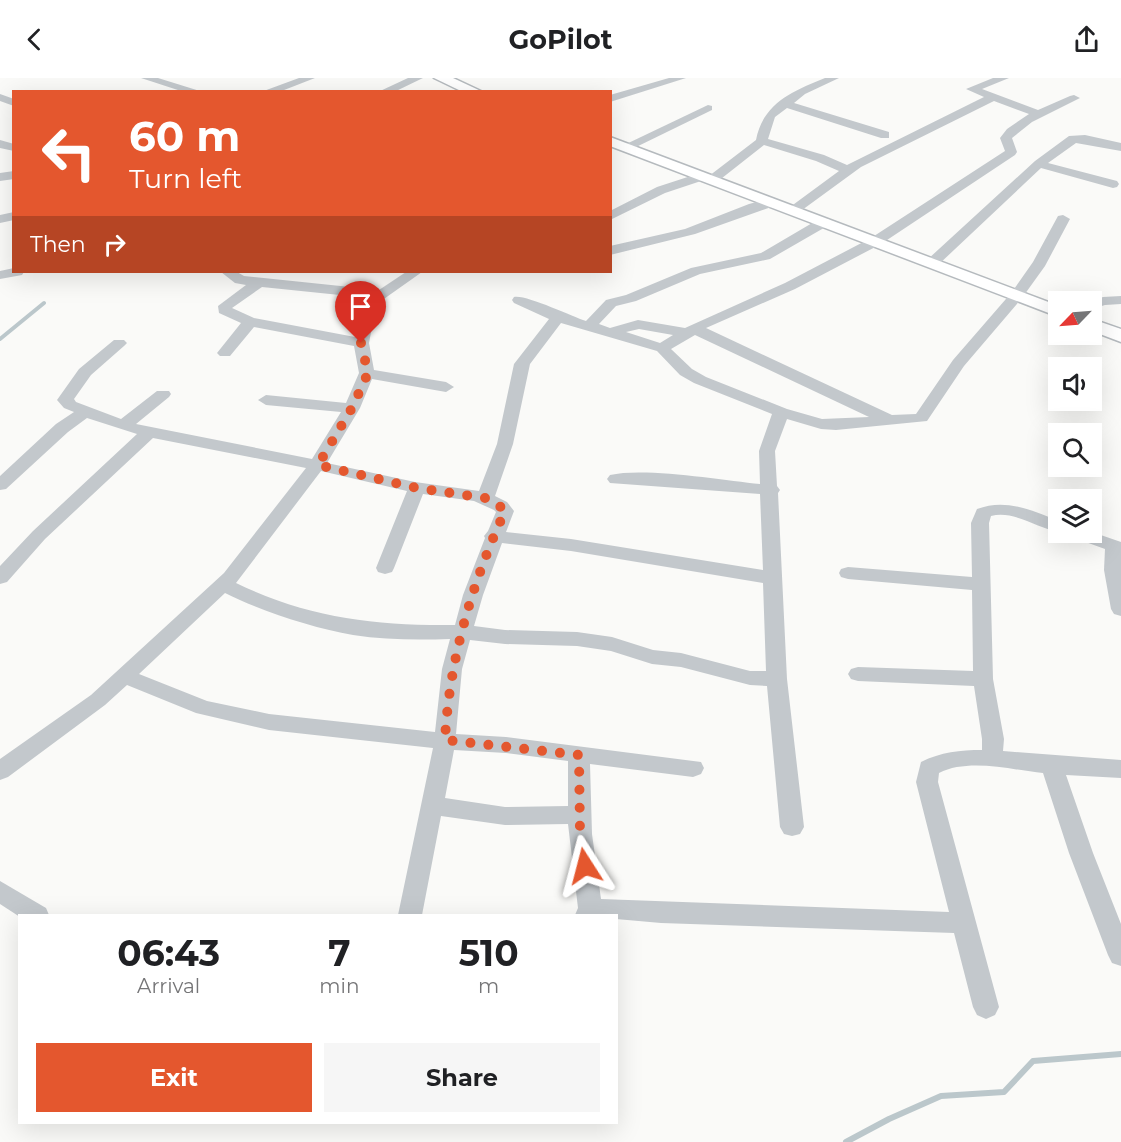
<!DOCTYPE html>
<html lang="en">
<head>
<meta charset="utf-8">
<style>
	:root { --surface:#fff; --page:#f6f6f6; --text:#202124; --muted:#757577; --accent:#e4572e }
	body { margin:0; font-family:Montserrat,sans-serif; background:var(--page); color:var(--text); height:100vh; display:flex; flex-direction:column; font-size:22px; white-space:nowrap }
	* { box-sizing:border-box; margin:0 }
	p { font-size:20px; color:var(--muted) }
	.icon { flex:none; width:33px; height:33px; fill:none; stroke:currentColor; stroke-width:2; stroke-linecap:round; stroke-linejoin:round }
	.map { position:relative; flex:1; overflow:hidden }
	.details { position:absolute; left:18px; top:836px; width:600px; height:210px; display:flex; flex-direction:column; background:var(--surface); border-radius:0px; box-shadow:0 6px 24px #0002 }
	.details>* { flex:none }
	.banner { position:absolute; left:12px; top:12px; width:600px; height:183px; border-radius:0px; box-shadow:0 6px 24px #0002; background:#e4572e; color:#fff; overflow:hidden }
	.needle { width:39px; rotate:245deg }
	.buttons { position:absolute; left:1048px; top:213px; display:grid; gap:12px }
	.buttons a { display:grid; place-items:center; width:54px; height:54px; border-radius:0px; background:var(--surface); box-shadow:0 6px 24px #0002; font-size:30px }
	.pin { position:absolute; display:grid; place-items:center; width:51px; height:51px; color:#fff; margin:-62px -26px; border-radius:50% 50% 50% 0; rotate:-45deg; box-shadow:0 0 6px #0007 }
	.pin .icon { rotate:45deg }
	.me { position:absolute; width:66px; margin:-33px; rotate:351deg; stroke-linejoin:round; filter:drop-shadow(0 0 4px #0008) }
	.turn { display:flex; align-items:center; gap:21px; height:126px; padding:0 18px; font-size:27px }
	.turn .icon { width:78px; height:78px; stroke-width:2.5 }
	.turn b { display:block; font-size:42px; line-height:51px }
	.then { display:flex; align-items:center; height:57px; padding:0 18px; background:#0003; gap:12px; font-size:22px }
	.eta { display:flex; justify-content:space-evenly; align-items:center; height:102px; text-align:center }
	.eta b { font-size:36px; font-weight:700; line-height:42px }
	.primary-button { display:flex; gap:12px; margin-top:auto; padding:12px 18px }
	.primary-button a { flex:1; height:69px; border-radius:0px; background:var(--accent); color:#fff; font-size:24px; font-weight:700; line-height:69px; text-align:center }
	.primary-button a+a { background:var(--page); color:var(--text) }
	header { display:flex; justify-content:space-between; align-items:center; height:78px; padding:0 18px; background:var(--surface); font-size:27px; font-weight:700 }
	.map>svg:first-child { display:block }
</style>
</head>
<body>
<header><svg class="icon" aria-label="back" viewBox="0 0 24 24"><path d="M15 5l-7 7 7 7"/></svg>GoPilot<svg class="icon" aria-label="share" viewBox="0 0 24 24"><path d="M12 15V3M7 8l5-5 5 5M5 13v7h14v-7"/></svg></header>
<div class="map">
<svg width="1121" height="1064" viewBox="0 0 1121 1064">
	<rect width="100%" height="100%" fill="#fafaf8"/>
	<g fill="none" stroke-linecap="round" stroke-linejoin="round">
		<!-- stream-far1 -->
		<polyline stroke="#bbc7cb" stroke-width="4" points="0,261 44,225"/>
		<!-- stream -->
		<polyline stroke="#bbc7cb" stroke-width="6" points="846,1064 889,1041 941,1018 1004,1014 1033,983 1121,976"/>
		<!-- major casing -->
		<g stroke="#b5babe" stroke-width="3">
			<g id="major">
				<polygon points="434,0 453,0 483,14 463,14"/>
				<polygon points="610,59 1059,228 1059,239 610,68"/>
				<polygon points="1092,241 1121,251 1121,264 1092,253"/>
			</g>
		</g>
		<!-- minor -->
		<g fill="#c3c8cc" fill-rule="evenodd">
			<polygon points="141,0 158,0 203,14 184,14"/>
			<polygon points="299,0 315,0 279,14 261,14"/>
			<polygon points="408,0 423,0 394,14 378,14"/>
			<polygon points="669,0 686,0 610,24 610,17"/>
			<path d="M 825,0 L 839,0 L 805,16 L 794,25 L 889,54 L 889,60 L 881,60 L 787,30 L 775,39 L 768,61 L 824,77 L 847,87 L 984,19 L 966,11 L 993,0 L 1009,0 L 982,11 L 1038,32 L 1070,18 L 1074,17 L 1080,20 L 1032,44 L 1012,60 L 1017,74 L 1015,77 L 881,166 L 795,211 L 706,250 L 892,337 L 916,336 L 953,282 L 1012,214 L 1033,184 L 1058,138 L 1063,137 L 1070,141 L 1045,188 L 1022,220 L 964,288 L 927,343 L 836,352 L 821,351 L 787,341 L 775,373 L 777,408 L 780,412 L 778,415 L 787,601 L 804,749 L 800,756 L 792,758 L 784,756 L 780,749 L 767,608 L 750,607 L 681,589 L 652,586 L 611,573 L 577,568 L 505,566 L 470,562 L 462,591 L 456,656 L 506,659 L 701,684 L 704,690 L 701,696 L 693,699 L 590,686 L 592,756 L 601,821 L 949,834 L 916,704 L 921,684 C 941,674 960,672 982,672 L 982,661 L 974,608 L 858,603 L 851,601 L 848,596 L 851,591 L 858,589 L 973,593 L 972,512 L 848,501 L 841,499 L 839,495 L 841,491 L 848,489 L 972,499 L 971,445 L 977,431 C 1005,420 1032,432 1059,443 L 1060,454 C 1037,451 1015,432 991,438 L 989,445 L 993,601 L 1004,661 L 1003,673 L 1121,682 L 1121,700 L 1066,697 L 1093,775 L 1121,846 L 1121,888 L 1112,885 L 1108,877 L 1069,775 L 1043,695 C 1012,692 969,680 939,695 L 938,704 L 999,929 L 995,937 L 986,941 L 977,937 L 973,929 L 954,855 L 661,845 L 616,841 L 616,837 L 575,837 L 578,830 L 568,746 L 505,747 L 441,738 L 422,837 L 398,837 L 433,670 L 269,652 L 196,635 L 127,607 L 105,627 L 8,699 L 0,702 L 0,681 L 91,617 L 224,495 L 306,390 L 153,360 L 45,461 L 7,504 L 0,506 L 0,488 L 33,453 L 137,356 L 87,340 L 68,354 L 6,411 L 0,412 L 0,398 L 56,346 L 74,334 L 64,330 L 57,322 L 79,291 L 114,262 L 124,262 L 127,265 L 124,268 L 91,297 L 74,321 L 76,324 L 121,341 L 157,313 L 169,313 L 171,316 L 169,319 L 136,346 L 312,381 L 341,334 L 266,327 L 258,322 L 266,317 L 346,325 L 359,295 L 354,268 L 254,249 L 230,278 L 220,278 L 217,275 L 241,245 L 219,235 L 218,228 L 246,207 L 235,205 L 221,194 L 237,194 L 244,198 L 379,212 L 406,194 L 422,194 L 381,223 L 374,239 L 369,265 L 374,292 L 446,304 L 454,309 L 446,314 L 372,301 L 360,330 L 327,385 L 415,404 L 479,413 L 497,366 L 514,286 L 549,241 L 514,225 L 512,222 L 514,219 C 525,216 571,238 586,243 L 606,222 L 626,217 L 691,190 L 761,175 L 819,141 L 829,141 L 831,144 L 829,147 L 770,181 L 700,196 L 636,223 L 616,228 L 599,246 L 610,250 L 638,242 L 685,250 L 785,205 L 871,160 L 1005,73 L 1000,60 L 1007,51 L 1029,36 L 994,23 L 861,89 L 798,135 L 788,135 L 786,132 L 839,93 L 816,83 L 764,67 L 717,104 L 709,104 L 707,101 L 665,115 L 610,142 L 610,133 L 657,109 L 703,94 L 709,98 L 756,62 C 763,25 793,13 825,0 ZM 262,209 L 369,220 L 360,239 L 355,259 L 254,240 L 232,230 ZM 561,245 L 657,273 L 680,297 L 694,305 L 772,336 L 759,373 L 760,406 C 721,402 644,389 610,397 L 607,401 L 610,405 L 760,416 L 763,492 L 571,461 L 506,454 L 514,433 L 507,424 L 495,418 L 513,366 L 530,286 ZM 639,251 L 673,257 L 660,265 L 626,254 ZM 695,257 L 869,339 L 822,341 L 787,331 L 706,299 L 692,291 L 671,271 ZM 321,393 L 407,413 L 376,490 L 378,494 L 385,496 L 392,494 L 394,490 L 423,416 L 474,423 L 494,432 L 496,434 L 488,453 L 484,458 L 485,460 L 463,517 L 455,547 C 376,548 308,540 236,505 ZM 502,465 L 571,473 L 763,505 L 766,593 L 750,593 L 681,575 L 653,572 L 612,559 L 577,554 L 505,552 L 474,548 L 483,517 ZM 225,515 C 261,533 313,550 353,557 C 385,562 418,562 450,561 L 442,591 L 435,654 L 269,636 L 207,623 L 139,596 ZM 454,672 L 506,675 L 568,683 L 568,728 L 505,729 L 445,720 Z"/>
			<polygon points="0,16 14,21 14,28 0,23"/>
			<polygon points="708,27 712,28 712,32 630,72 622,72 620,69"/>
			<polygon points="1085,57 1121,65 1121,73 1076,65 1048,85 1117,103 1119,106 1117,109 1113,110 1041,90 937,188 927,188 925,185 927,182 1035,83 1069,58"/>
			<polygon points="0,62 14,66 14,73 0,70"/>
			<polygon points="14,93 14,101 0,103 0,95"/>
			<polygon points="772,120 778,124 777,127 695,156 610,177 610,168 685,151 749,126"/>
			<polygon points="14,134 14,142 0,145 0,137"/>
			<polygon points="14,190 14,194 24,194 22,197 0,201 0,193"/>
			<polygon points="1121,218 1121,226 1105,227 1092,231 1092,224 1088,224 1103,219"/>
			<polygon points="1066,454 1092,454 1121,464 1121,538 1114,536 1111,531 1104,492 1105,471 1069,458"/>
			<polygon points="0,803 46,830 49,837 20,839 0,826"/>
		</g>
		<!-- major -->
		<use href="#major" fill="#fff" fill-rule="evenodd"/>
	</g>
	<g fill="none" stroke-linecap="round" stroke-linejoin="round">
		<!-- route -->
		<path stroke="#e4572e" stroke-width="10" stroke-dasharray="0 18" d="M 361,265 L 368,295 L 352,330 L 318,387 L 417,410 L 485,420 L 495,424 L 505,433 C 472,505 449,583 445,662 L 579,677 L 580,756 L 585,788"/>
	</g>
</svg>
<div class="buttons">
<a><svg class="needle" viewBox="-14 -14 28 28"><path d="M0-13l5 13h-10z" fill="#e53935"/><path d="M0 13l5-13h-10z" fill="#757577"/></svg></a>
<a><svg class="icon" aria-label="sound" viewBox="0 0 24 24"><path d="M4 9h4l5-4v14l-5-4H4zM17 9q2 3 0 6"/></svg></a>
<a><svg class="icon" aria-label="search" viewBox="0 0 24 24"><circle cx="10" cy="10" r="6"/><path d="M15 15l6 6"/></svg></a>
<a><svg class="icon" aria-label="layers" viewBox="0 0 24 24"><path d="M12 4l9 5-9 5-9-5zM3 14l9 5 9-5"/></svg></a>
</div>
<div class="pin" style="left:361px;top:265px;background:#d93025"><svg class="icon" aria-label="arrive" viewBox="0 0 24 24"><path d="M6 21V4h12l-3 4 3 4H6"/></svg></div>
<svg class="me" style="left:585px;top:788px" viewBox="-20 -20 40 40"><path d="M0-17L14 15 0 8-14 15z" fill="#e4572e" stroke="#fff" stroke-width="4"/></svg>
<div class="banner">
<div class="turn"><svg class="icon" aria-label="left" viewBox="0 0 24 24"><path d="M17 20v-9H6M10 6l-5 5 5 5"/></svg><div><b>60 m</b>Turn left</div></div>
<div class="then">Then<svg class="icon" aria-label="right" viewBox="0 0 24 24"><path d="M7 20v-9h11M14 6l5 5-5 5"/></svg></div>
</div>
<section class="details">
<div class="eta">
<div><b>06:43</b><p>Arrival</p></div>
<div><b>7</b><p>min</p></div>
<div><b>510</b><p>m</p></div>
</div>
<div class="primary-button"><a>Exit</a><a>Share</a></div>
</section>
</div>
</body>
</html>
